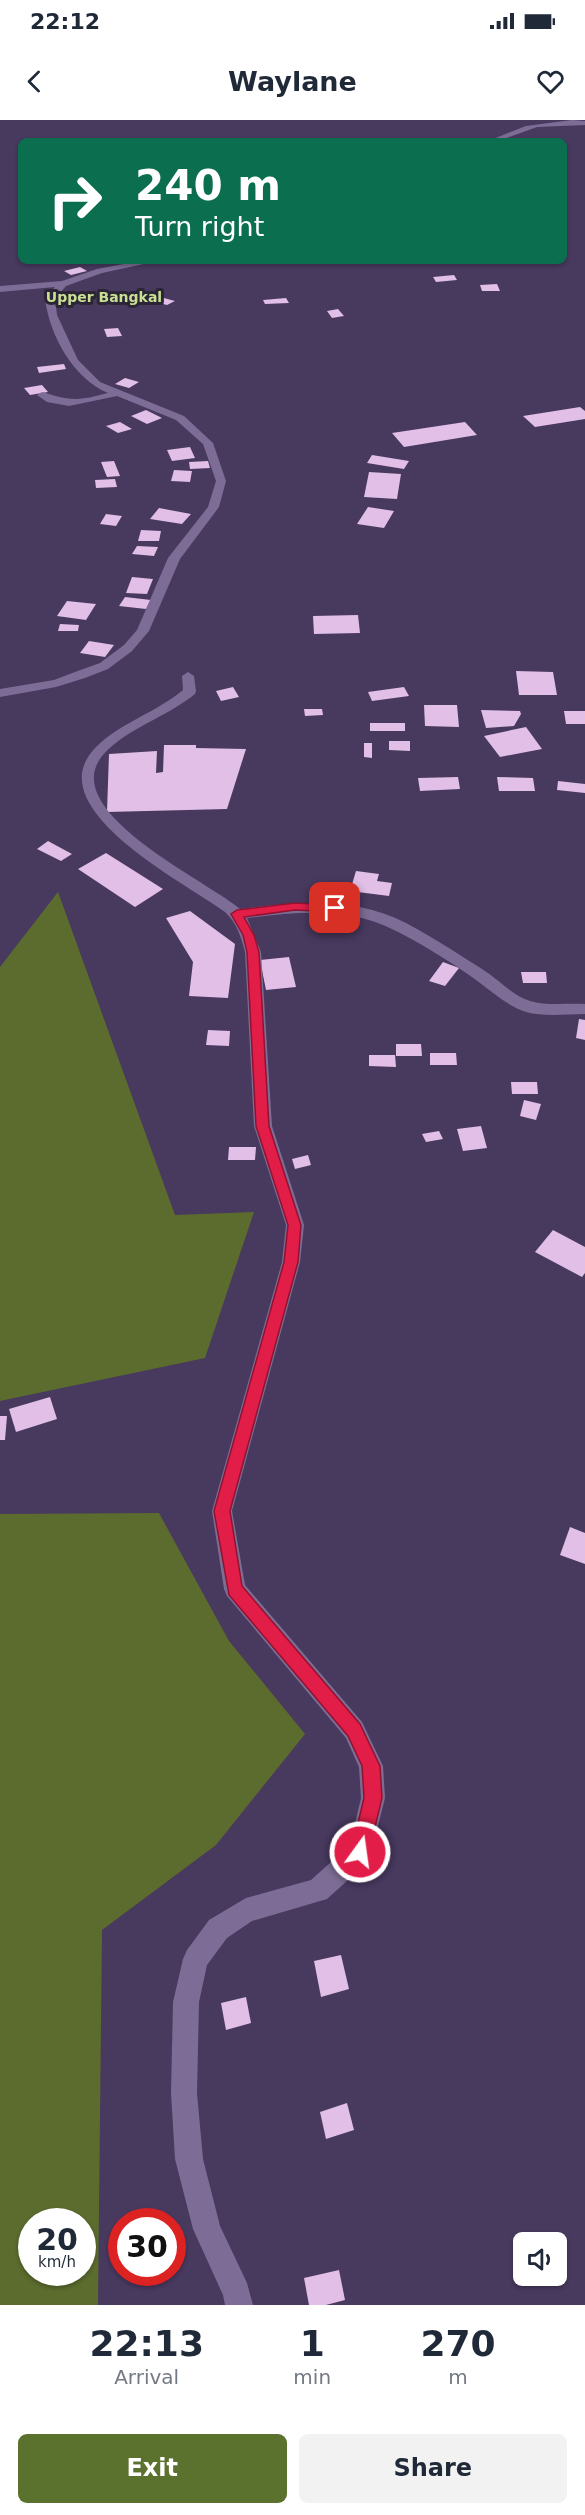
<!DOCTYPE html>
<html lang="en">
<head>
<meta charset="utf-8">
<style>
	:root { --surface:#fff; --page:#f2f2f3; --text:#1f2937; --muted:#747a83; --accent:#5b712e }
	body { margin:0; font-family:"DejaVu Sans",sans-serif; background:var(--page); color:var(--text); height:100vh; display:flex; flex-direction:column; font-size:22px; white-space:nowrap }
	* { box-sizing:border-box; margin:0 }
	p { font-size:20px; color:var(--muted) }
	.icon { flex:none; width:33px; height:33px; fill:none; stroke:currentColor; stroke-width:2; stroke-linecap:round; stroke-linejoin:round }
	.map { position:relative; height:2185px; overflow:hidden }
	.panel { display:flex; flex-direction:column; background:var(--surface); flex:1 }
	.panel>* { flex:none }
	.hud { position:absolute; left:18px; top:18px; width:549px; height:126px; border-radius:9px; box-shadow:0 2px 4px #0004; background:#0b6e4f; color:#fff; overflow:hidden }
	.controls { position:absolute; left:513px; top:2112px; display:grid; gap:12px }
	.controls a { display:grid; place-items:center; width:54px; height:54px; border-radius:9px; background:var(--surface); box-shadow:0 2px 4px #0004; font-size:30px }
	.speed { position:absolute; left:18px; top:2088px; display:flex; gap:12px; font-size:30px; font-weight:700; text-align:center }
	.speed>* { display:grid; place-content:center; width:78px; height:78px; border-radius:50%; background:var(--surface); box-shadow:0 2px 4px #0004; line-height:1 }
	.speed small { font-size:15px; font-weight:400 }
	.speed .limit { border:9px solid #d22; background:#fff; color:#111 }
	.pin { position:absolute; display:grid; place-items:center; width:51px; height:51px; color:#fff; margin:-26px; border-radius:12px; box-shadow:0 3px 9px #0006 }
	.me { position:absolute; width:66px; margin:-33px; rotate:14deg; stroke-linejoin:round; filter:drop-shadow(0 0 4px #0008) }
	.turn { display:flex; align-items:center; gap:21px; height:126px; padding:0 18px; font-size:27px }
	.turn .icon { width:78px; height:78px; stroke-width:2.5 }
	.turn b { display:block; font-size:42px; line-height:51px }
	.eta { display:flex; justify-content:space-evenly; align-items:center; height:102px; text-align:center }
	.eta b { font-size:36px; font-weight:800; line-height:42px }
	.action { display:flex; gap:12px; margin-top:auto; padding:12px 18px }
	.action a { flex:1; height:69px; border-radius:9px; background:var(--accent); color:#fff; font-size:24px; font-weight:800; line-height:69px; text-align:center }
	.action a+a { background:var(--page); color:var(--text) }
	.status { display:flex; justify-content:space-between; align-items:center; height:42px; padding:0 30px; background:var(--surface); direction:ltr }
	.status svg { height:16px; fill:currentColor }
	header { display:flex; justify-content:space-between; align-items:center; height:78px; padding:0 18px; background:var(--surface); font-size:27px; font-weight:800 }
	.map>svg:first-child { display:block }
</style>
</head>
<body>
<div class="status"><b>22:12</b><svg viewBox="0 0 49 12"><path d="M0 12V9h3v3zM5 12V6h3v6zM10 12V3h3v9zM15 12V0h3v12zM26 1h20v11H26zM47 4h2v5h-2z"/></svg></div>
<header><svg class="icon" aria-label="back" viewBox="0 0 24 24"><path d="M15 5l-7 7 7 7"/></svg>Waylane<svg class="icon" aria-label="heart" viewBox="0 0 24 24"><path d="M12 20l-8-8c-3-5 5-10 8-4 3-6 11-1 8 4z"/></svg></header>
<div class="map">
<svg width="585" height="2185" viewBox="0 0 585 2185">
	<rect width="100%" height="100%" fill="#48395f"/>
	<!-- green -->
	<g fill="#5b6c2e" fill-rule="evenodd">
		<polygon points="58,772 175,1095 254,1092 205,1238 0,1281 0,847"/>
		<path d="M 159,1393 L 229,1521 L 305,1614 L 216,1725 L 102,1810 L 98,2185 L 0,2185 L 0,1394 ZM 32,2102 L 82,2102 L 82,2152 L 32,2152 Z"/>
	</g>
	<!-- building -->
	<g fill="#e1bfe6">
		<polygon points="80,147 87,151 71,155 64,151"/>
		<polygon points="454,155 457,160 436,162 433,157"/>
		<polygon points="497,164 500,171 482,171 480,165"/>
		<polygon points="160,177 175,181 167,185 152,181"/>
		<polygon points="286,178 289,183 265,184 263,180"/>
		<polygon points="338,189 344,196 332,198 327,191"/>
		<polygon points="118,208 122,216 107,217 104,209"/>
		<polygon points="64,244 66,249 39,253 37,247"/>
		<polygon points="125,258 139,262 129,268 115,264"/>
		<polygon points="42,265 48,272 30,275 24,268"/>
		<polygon points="580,287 585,291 585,299 535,307 523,296"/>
		<polygon points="146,290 162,298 147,304 131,296"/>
		<polygon points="120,302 132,309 118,313 106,306"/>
		<polygon points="465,302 477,315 404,327 392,313"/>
		<polygon points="190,327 195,338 172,341 167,330"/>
		<polygon points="372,335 409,341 404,349 367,343"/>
		<polygon points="114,341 120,356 107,357 101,342"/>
		<polygon points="208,341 210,348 190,349 189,342"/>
		<polygon points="174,350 192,351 190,362 171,361"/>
		<polygon points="369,352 401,354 397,379 364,377"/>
		<polygon points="115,359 117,367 96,368 95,360"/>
		<polygon points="368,387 394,391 384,408 357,404"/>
		<polygon points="159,388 191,394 182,404 150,399"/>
		<polygon points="106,394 122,396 116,406 100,404"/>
		<polygon points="141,410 161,411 159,421 138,421"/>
		<polygon points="137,426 158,427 154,436 132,434"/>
		<polygon points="132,457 153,459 147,474 126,473"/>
		<polygon points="125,477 151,480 146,489 119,486"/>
		<polygon points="67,481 96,484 86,500 57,496"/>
		<polygon points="358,495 360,513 314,514 313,496"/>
		<polygon points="60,504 79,505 78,511 58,511"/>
		<polygon points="89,521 114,525 105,537 80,533"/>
		<polygon points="516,551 553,552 557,575 519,575"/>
		<polygon points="233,567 239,577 221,581 216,571"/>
		<polygon points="404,567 409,576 372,581 368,572"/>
		<polygon points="424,585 457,585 459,607 425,606"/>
		<polygon points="304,589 322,589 323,595 305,596"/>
		<polygon points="481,590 520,591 521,594 514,606 486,608"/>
		<polygon points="564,591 585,591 585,604 566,604"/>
		<rect x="370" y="603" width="35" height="8"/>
		<polygon points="526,607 542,629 500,637 484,616"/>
		<polygon points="389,621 410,621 410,631 389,630"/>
		<polygon points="364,623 372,623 372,638 364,637"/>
		<polygon points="164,625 196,625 196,628 246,629 227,689 107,692 109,634 157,631 156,653 163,652"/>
		<polygon points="458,657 460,669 420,671 418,658"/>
		<polygon points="497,657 533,658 535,671 499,671"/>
		<polygon points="558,661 585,664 585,673 557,670"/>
		<polygon points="48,721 72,734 61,741 37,729"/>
		<polygon points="106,733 163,769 135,787 78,749"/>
		<polygon points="356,751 379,754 377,761 392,763 389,776 350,771"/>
		<polygon points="190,791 235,824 228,878 189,876 193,842 166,798"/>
		<polygon points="289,837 296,867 266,870 260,840"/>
		<polygon points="443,842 459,848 445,866 429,861"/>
		<polygon points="521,852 546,852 547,863 523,863"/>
		<polygon points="579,899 585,900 585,920 576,918"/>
		<polygon points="208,910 230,911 229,926 206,925"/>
		<polygon points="396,924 421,924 422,936 396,936"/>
		<polygon points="430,933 456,933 457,945 430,945"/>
		<polygon points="369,935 395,935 396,947 369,946"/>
		<polygon points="511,962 537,962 538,974 512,974"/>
		<polygon points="524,980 541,984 536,1000 520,996"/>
		<polygon points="481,1006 487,1028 463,1031 457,1009"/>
		<polygon points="439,1011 443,1019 426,1022 422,1014"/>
		<polygon points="229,1027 256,1027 255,1040 228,1040"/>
		<polygon points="308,1035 311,1045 295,1049 292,1039"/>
		<polygon points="553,1110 585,1127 585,1153 582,1157 535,1132"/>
		<polygon points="50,1277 57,1299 16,1312 9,1289"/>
		<polygon points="0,1296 7,1296 5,1320 0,1320"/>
		<polygon points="570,1407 585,1413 585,1444 560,1435"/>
		<polygon points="341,1835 349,1869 321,1877 314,1841"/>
		<polygon points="246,1877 251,1903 226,1910 221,1883"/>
		<polygon points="347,1983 354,2010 326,2019 320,1992"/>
		<polygon points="339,2150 345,2180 326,2185 309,2185 304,2158"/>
	</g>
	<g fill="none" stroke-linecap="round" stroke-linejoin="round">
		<!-- minor -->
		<g fill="#7d6d96" fill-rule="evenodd">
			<polygon points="572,0 585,1 585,5 537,7 498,21 488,21 526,6"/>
			<path d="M 140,141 L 158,141 L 102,153 L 66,166 L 55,179 L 57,195 L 78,240 L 100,262 L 184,296 L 213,323 L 226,361 L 219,387 L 180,439 L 149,511 L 132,531 L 108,549 L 85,558 L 56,567 L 0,577 L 0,569 L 54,560 L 75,552 L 100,543 L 124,525 L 137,510 L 168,438 L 208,387 L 216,361 L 203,324 L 176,300 L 117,276 L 69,286 L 47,282 L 37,275 L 42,272 C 71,281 78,281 108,273 C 73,258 50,216 45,179 L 55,167 L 0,172 L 0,166 L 62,161 L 97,149 Z"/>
			<path d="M 188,552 L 194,556 L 196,571 L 195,574 C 167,597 127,608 103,635 C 55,691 210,762 240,789 C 295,782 354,776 406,803 C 434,818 462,836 488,853 C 502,863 514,876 530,881 C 546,886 568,883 585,884 L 585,894 C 567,894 544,897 526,892 C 508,886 495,874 480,863 C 456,845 421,823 394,810 C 348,786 296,792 247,798 L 261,832 L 272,1006 L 304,1105 L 300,1142 L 232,1391 L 245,1465 L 362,1602 L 383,1646 L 385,1678 L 369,1741 L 327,1779 L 252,1801 L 227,1818 L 207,1845 L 199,1882 L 197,1973 L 203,2039 L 220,2106 L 247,2163 L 253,2185 L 225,2185 L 223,2175 L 193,2109 L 175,2039 L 171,1973 L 173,1882 L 183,1839 L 187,1830 L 209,1800 L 246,1778 L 311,1760 L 350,1725 L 361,1678 L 359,1647 L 346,1618 L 227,1476 L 224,1469 L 212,1391 L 282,1142 L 286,1105 L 254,1006 L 245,832 C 241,817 237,803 225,792 C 188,764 35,688 96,627 C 120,603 157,592 183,570 L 182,556 Z"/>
		</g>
	</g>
	<!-- route -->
	<polygon fill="#e11d48" stroke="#92132f" stroke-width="1.5" points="295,783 335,785 341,788 335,792 295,790 244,797 254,815 259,832 269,1006 301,1105 298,1142 230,1391 242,1466 360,1604 380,1646 382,1678 369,1732 367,1739 360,1742 353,1739 351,1732 364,1678 362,1646 348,1616 229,1475 214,1391 284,1142 288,1105 256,1006 247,832 243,815 231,794 237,790"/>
	<g text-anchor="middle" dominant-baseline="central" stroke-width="6" stroke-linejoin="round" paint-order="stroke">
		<!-- far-neighbourhood labels -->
		<g font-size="14" font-weight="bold" fill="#c8df94" stroke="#2b2536">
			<text x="104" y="177">Upper Bangkal</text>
		</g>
	</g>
</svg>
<div class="controls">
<a><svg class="icon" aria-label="sound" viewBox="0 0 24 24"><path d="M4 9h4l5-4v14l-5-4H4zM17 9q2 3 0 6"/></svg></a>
</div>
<div class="speed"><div>20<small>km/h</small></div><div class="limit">30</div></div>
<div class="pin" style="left:335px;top:788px;background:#d93025"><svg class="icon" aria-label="arrive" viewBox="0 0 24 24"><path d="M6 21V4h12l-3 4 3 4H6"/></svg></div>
<svg class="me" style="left:360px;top:1732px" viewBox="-20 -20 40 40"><circle r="17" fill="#e11d48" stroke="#fff" stroke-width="3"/><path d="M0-11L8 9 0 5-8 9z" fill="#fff"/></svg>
<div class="hud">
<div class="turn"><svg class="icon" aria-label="right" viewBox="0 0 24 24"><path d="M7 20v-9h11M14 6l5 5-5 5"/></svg><div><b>240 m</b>Turn right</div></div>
</div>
</div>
<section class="panel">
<div class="eta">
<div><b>22:13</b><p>Arrival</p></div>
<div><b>1</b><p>min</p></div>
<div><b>270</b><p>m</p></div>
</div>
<div class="action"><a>Exit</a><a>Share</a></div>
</section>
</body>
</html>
